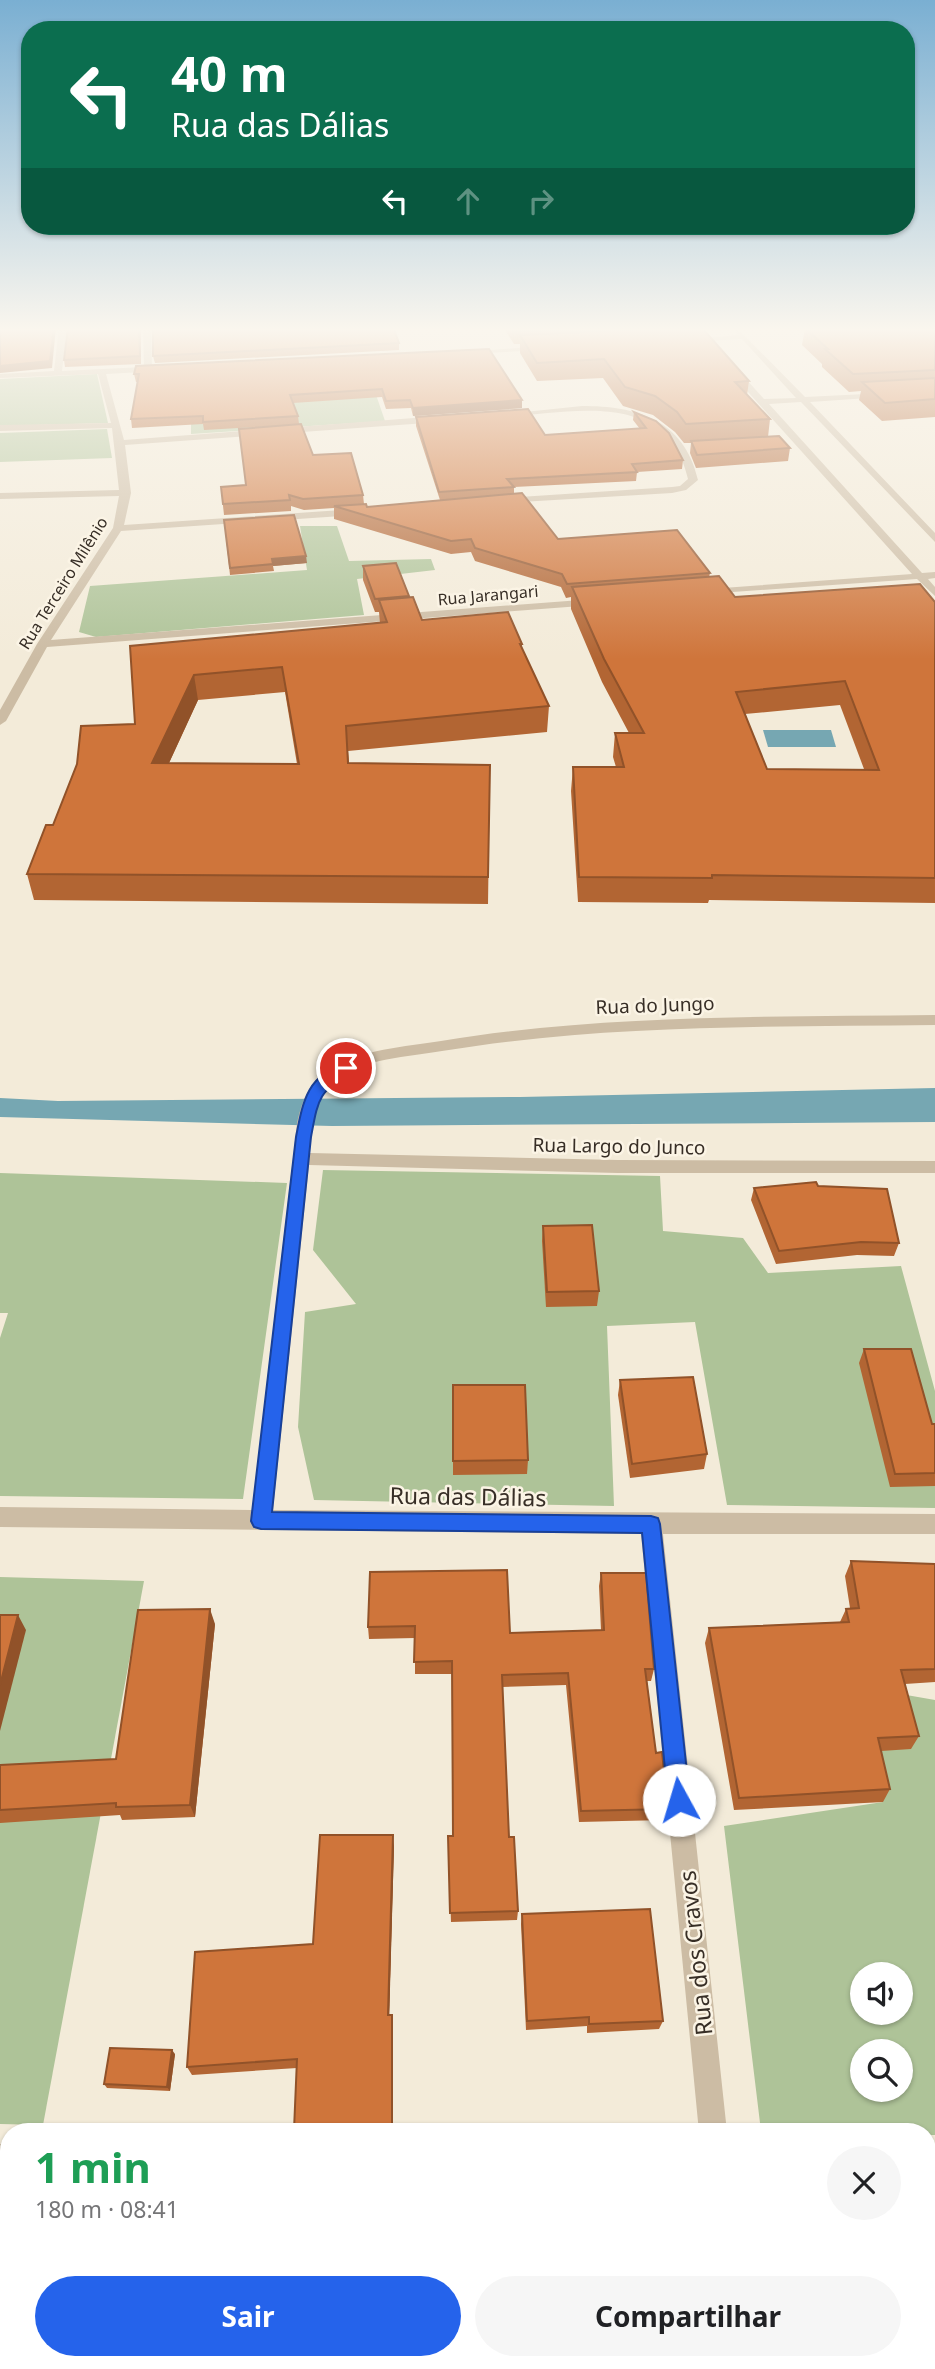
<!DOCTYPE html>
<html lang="pt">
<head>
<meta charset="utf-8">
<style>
	:root { --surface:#fff; --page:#f6f6f6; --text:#202124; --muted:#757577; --accent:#2563eb }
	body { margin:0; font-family:"Noto Sans",sans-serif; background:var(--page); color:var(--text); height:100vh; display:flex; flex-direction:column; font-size:26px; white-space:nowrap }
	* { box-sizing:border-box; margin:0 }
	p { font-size:23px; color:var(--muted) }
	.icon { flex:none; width:38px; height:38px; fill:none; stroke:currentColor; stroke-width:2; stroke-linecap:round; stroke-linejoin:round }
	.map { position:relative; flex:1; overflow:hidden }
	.panel { position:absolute; left:0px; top:2123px; width:936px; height:247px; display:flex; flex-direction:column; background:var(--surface); border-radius:28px 28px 0 0; box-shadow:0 2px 5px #0004 }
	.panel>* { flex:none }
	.hud { position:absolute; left:21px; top:21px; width:894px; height:214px; border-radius:28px; box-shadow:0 2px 5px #0004; background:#0b6e4f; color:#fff; overflow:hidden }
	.tools { position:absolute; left:850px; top:1962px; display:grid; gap:14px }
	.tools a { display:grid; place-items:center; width:63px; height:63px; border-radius:50%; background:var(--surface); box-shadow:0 2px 5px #0004; font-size:35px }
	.pin { position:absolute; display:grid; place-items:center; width:60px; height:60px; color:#fff; margin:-30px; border:4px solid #fff; border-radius:50%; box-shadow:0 2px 7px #0007 }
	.me { position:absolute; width:77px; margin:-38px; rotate:354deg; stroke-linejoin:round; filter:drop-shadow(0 0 5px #0008) }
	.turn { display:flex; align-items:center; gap:24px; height:147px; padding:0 35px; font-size:32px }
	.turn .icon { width:91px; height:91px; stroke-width:2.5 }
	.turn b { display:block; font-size:49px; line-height:60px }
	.lanes { display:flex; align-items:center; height:66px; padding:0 35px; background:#0003; justify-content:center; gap:35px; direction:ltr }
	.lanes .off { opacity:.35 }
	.round { display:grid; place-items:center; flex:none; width:74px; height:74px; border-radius:37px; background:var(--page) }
	.overview { display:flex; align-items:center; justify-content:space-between; height:119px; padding:0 35px }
	h1 { font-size:42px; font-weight:700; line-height:52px; color:#1e9e55 }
	.primary-button { display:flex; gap:14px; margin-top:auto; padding:14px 35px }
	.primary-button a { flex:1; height:80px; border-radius:42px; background:var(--accent); color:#fff; font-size:28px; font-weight:700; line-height:80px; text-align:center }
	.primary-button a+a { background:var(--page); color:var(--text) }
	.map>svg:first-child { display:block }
</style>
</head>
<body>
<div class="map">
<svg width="935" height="2369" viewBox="0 0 935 2369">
	<rect width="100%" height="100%" fill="#f3ebd9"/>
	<!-- green -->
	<g fill="#aec398" fill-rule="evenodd">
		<polygon points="97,374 108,423 0,426 0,379"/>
		<polygon points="374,389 385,421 191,434 191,416"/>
		<polygon points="107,429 112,458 0,462 0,433"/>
		<polygon points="300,526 337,526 349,561 431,559 435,570 357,579 364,615 96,637 79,632 90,586 307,570"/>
		<polygon points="323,1170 660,1176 663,1231 743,1238 768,1273 901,1266 935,1391 935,1508 727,1505 695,1322 607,1326 614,1506 314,1500 298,1427 305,1312 356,1304 313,1250"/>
		<polygon points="0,1173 287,1183 243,1499 0,1496 0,1338 8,1313 0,1313"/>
		<polygon points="0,1577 144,1581 43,2125 0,2124"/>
		<path d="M 855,1686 L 935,1700 L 935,2135 L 928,2135 L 928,2132 L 761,2131 L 724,1826 L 883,1802 ZM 863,1974 L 901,1974 L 901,2012 L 863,2012 ZM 863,2051 L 901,2051 L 901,2090 L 863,2090 Z"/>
	</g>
	<!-- water -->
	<g fill="#76a7b2">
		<polygon points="763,730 831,730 836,747 768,747"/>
		<polygon points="935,1088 935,1122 332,1126 0,1117 0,1098 58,1101 520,1097"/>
	</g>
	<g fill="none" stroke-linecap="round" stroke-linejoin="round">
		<!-- minor -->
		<g fill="#ccbca4" fill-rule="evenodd">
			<polygon points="59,327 67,327 62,371 144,367 143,327 151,327 152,367 160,367 160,371 106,374 124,440 440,416 444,419 440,422 125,445 131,493 124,525 356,509 361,512 356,515 121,531 51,640 594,599 599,602 594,605 47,647 6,721 0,725 0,710 37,644 113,528 119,496 0,499 0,493 119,490 112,428 0,431 0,425 111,423 98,374 0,378 0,374 54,371"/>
			<polygon points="737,328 805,397 886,393 883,397 810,402 935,533 935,542 801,402 769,404 922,573 935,572 935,578 928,579 935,587 935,596 917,579 705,594 704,592 709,589 912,574 730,372 730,368 736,368 764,399 796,398 742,339 688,342 684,340 738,335 733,330"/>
			<polygon points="544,346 541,350 468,354 464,352"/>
			<path d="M 582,406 C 636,406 684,419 698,480 L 686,490 L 672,493 L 503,503 L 503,499 L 506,498 L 672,487 L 680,486 L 688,479 C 669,391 575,411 509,417 L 505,414 Z"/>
			<path d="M 935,1015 L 935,1025 C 770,1027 605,1024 442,1051 C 408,1057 364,1058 335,1080 C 314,1097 312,1128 310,1153 L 618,1160 L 935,1161 L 935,1173 L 618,1173 L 309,1165 L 273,1510 L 935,1514 L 935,1534 L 663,1534 L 727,2132 L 699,2132 L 641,1534 L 0,1527 L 0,1507 L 252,1510 L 297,1123 C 302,1101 309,1082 329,1069 C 361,1049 405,1047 441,1041 C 605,1014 770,1017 935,1015 Z"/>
			<rect x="0" y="2144" width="9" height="28"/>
			<rect x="928" y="2151" width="7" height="28"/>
			<polygon points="176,2361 206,2361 207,2369 175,2369"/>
		</g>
	</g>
	<!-- wall -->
	<g fill="#b26533" fill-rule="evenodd">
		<polygon points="68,327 141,327 141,364 65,367 64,360"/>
		<polygon points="503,327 692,327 749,381 747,395 770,419 768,437 790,448 788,461 696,468 690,453 691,443 684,443 675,432 653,415 623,406 603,378 537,381 520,353 520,344 514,344"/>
		<polygon points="935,327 935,417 882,421 859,400 861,391 849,392 822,367 822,364 802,345 805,328"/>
		<polygon points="399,343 399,350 155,363 153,356"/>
		<path d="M 136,366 L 522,400 L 522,408 L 413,416 L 411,408 L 386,409 L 382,397 L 293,403 L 298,416 L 299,424 L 313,455 L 363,495 L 364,504 L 367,507 L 440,500 L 416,426 L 416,417 L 545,435 L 640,429 L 633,420 L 634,412 L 683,460 L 682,469 L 637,472 L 636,481 L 514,487 L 514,494 L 558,539 L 710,573 L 709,577 L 735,597 L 935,602 L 935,903 L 709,900 L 708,903 L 578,902 L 571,791 L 573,767 L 616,767 L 613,757 L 615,733 L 629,733 L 602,682 L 571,609 L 571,597 L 566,598 L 561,587 L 475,561 L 471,552 L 451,554 L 334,519 L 334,508 L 304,510 L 291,506 L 291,511 L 224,515 L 221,487 L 246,485 L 274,426 L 204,430 L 203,424 L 132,428 L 131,419 L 138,382 L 136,382 L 134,374 ZM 840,705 L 864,769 L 767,769 L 745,714 Z"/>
		<polygon points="224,520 307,563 273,566 274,571 230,575"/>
		<path d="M 363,566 L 409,596 L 422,620 L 522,644 L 522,650 L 549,706 L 547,732 L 348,751 L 349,763 L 490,765 L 488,904 L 34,900 L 27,874 L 53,825 L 135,724 L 130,646 L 380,623 L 379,612 L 375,612 L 363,580 ZM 285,692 L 297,764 L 169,763 L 198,700 Z"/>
		<polygon points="818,1186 899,1243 894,1256 857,1255 776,1264 751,1200 754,1188"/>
		<polygon points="543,1226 599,1291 597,1306 546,1307 542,1241"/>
		<polygon points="864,1349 932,1424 935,1424 935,1486 890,1487 859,1363"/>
		<polygon points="620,1380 707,1454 704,1469 630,1478 618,1395"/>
		<polygon points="453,1385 528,1460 527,1474 453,1475"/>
		<polygon points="851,1561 935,1564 935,1682 905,1684 919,1736 911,1749 881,1751 890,1789 883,1802 734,1810 705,1643 709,1628 840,1622 846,1609 850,1608 845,1576"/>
		<polygon points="370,1572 510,1633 601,1630 599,1586 601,1573 654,1669 651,1681 647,1681 656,1753 668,1809 665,1820 579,1822 566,1685 502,1687 509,1837 518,1911 517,1920 451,1922 448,1836 453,1836 452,1674 415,1674 415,1638 369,1639 368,1627"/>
		<polygon points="215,1624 195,1817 122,1820 120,1815 0,1823 0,1765 116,1759"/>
		<polygon points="394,1846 389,2015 393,2024 393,2132 295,2132 294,2130 297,2068 192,2075 187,2067 313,1944"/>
		<polygon points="522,1914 663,2021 659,2029 587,2033 587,2026 526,2030 521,1924"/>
		<polygon points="175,2054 170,2091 107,2088 104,2084"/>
	</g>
	<!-- shaded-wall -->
	<g fill="#915229">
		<polygon points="54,327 56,327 52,368 0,373 0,366"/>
		<polygon points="522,400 522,408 413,416 413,408"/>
		<polygon points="306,556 307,563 273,566 272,559"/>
		<polygon points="194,675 198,700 157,789 152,763"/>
		<polygon points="210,1609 215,1624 195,1817 190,1805"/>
		<polygon points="18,1615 26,1630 0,1731 0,1685"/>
		<polygon points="393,1835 394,1846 389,2024 388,2015"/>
		<polygon points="392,2015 393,2024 393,2132 392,2125"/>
		<polygon points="172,2050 175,2054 170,2091 167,2087"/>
		<polygon points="130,2362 142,2367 142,2369 129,2369"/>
	</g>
	<!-- building -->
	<g fill="#cf753b" stroke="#915229" stroke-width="2" fill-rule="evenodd">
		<polygon points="0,327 54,327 50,361 0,366"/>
		<polygon points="68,327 139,327 140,356 64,360"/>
		<polygon points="153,327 393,327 399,343 153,356"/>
		<polygon points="511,327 610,327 514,332"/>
		<polygon points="683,327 692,327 694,329 703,329 749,381 735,382 770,419 686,424 677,412 655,396 625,387 604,359 537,363 520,335"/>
		<polygon points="827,327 935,327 935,370 853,374 825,349 828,349 805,328"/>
		<polygon points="489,349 522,400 413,408 410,400 386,401 382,389 290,395 298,416 203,422 203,416 131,419 139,374 134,374 136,366"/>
		<polygon points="935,378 935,399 885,403 862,382"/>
		<polygon points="528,409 545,435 646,428 634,412 656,421 669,433 683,460 632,464 637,472 507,479 514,487 439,492 416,417"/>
		<polygon points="301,424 313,455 351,453 363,495 303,499 289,495 290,500 223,504 221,487 246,485 239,429"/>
		<polygon points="779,436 790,448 697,455 691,441"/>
		<polygon points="522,493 558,539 677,530 710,573 567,584 562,574 475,548 471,539 451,541 334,506 366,504 367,507"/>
		<polygon points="294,515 306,556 272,559 273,564 230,568 224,520"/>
		<polygon points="396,563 409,596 375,599 363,566"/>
		<path d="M 719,576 L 735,597 L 920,584 L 935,602 L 935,878 L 712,875 L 712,878 L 579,877 L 573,767 L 624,767 L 615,733 L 644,733 L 604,659 L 572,587 ZM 845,681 L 879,770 L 767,769 L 736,692 Z"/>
		<path d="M 413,597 L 422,620 L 508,612 L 522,644 L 520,644 L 549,706 L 346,726 L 348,763 L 490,765 L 488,877 L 27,874 L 46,825 L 53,825 L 77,764 L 81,726 L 135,724 L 130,646 L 387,622 L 379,600 ZM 282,667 L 299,764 L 152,763 L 194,675 Z"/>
		<polygon points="816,1182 818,1186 887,1189 899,1243 861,1242 779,1251 754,1188"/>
		<polygon points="592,1225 599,1291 547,1292 543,1226"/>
		<polygon points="864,1349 911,1349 932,1424 935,1424 935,1473 895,1474"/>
		<polygon points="693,1377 707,1454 632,1464 620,1380"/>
		<polygon points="453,1385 525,1385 528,1460 453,1461"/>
		<polygon points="851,1561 935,1564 935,1669 901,1670 919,1736 878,1738 890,1789 739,1798 709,1628 849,1622 846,1609 859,1608"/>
		<polygon points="507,1570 510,1633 604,1630 601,1573 646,1573 654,1669 645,1669 656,1753 662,1752 668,1809 581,1811 568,1673 502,1675 509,1837 514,1837 518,1911 450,1913 448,1836 453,1836 452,1661 414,1662 415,1626 368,1627 370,1572"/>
		<polygon points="210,1609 190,1805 116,1807 116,1803 0,1810 0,1765 116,1759 138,1610"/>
		<polygon points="0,1615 18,1615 0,1685"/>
		<polygon points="320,1835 393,1835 388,2015 392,2015 392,2125 294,2130 297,2059 187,2067 195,1952 313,1944"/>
		<polygon points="650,1909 663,2021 589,2024 589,2017 527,2021 522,1914"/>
		<polygon points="110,2048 172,2050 167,2087 104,2084"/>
		<polygon points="130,2362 129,2369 30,2369"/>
	</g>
	<!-- sky -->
	<linearGradient id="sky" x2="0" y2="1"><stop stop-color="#7aafd2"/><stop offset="0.5" stop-color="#faf6ee"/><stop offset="1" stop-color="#faf6ee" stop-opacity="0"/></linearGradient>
	<rect width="935" height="659" fill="url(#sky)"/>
	<!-- route -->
	<path fill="#2563eb" stroke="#184099" stroke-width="2" d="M 346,1063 L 352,1065 L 354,1068 L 352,1072 C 318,1091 318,1100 311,1137 L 272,1512 L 651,1516 L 658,1518 L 660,1524 L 690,1800 L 687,1808 L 679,1812 L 671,1808 L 668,1800 L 642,1533 L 261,1529 L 254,1527 L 251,1521 L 296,1137 C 303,1101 307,1075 346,1063 Z"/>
	<g text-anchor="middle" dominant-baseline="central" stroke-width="5" stroke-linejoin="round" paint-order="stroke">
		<!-- far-street labels -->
		<g font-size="16" fill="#372e26" stroke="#fbf4e5">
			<text transform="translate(63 583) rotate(-58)">Rua Terceiro Milênio</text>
			<text transform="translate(488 595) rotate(-5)">Rua Jarangari</text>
		</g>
		<!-- street labels -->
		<g font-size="19" fill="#372e26" stroke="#fbf4e5">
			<text transform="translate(655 1005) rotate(-2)">Rua do Jungo</text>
			<text transform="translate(619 1146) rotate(1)">Rua Largo do Junco</text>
		</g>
		<!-- near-street labels -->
		<g font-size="23" fill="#372e26" stroke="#fbf4e5">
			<text transform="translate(468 1496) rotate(1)">Rua das Dálias</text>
			<text transform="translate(695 1953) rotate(-96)">Rua dos Cravos</text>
		</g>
	</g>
</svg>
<div class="tools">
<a><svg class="icon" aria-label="sound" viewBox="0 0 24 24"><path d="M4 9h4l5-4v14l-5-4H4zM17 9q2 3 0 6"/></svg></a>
<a><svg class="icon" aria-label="search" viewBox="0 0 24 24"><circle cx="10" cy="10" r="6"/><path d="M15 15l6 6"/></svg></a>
</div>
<div class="pin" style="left:346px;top:1068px;background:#d93025"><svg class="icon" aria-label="arrive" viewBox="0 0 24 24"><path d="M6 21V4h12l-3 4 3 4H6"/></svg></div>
<svg class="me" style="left:679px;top:1800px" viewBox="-20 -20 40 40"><circle r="19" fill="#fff"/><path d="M0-13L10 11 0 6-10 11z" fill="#2563eb"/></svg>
<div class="hud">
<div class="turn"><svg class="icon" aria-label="left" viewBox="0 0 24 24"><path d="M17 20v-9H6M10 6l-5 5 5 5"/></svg><div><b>40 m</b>Rua das Dálias</div></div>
<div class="lanes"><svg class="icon" aria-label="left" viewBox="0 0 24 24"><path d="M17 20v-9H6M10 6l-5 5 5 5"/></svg><svg class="icon off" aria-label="ahead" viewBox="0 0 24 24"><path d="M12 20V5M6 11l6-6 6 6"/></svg><svg class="icon off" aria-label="right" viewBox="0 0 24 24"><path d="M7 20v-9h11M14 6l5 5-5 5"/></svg></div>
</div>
<section class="panel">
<div class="overview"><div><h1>1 min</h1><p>180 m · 08:41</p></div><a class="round"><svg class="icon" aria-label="close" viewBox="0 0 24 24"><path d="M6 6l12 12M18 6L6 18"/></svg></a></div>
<div class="primary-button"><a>Sair</a><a>Compartilhar</a></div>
</section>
</div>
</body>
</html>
